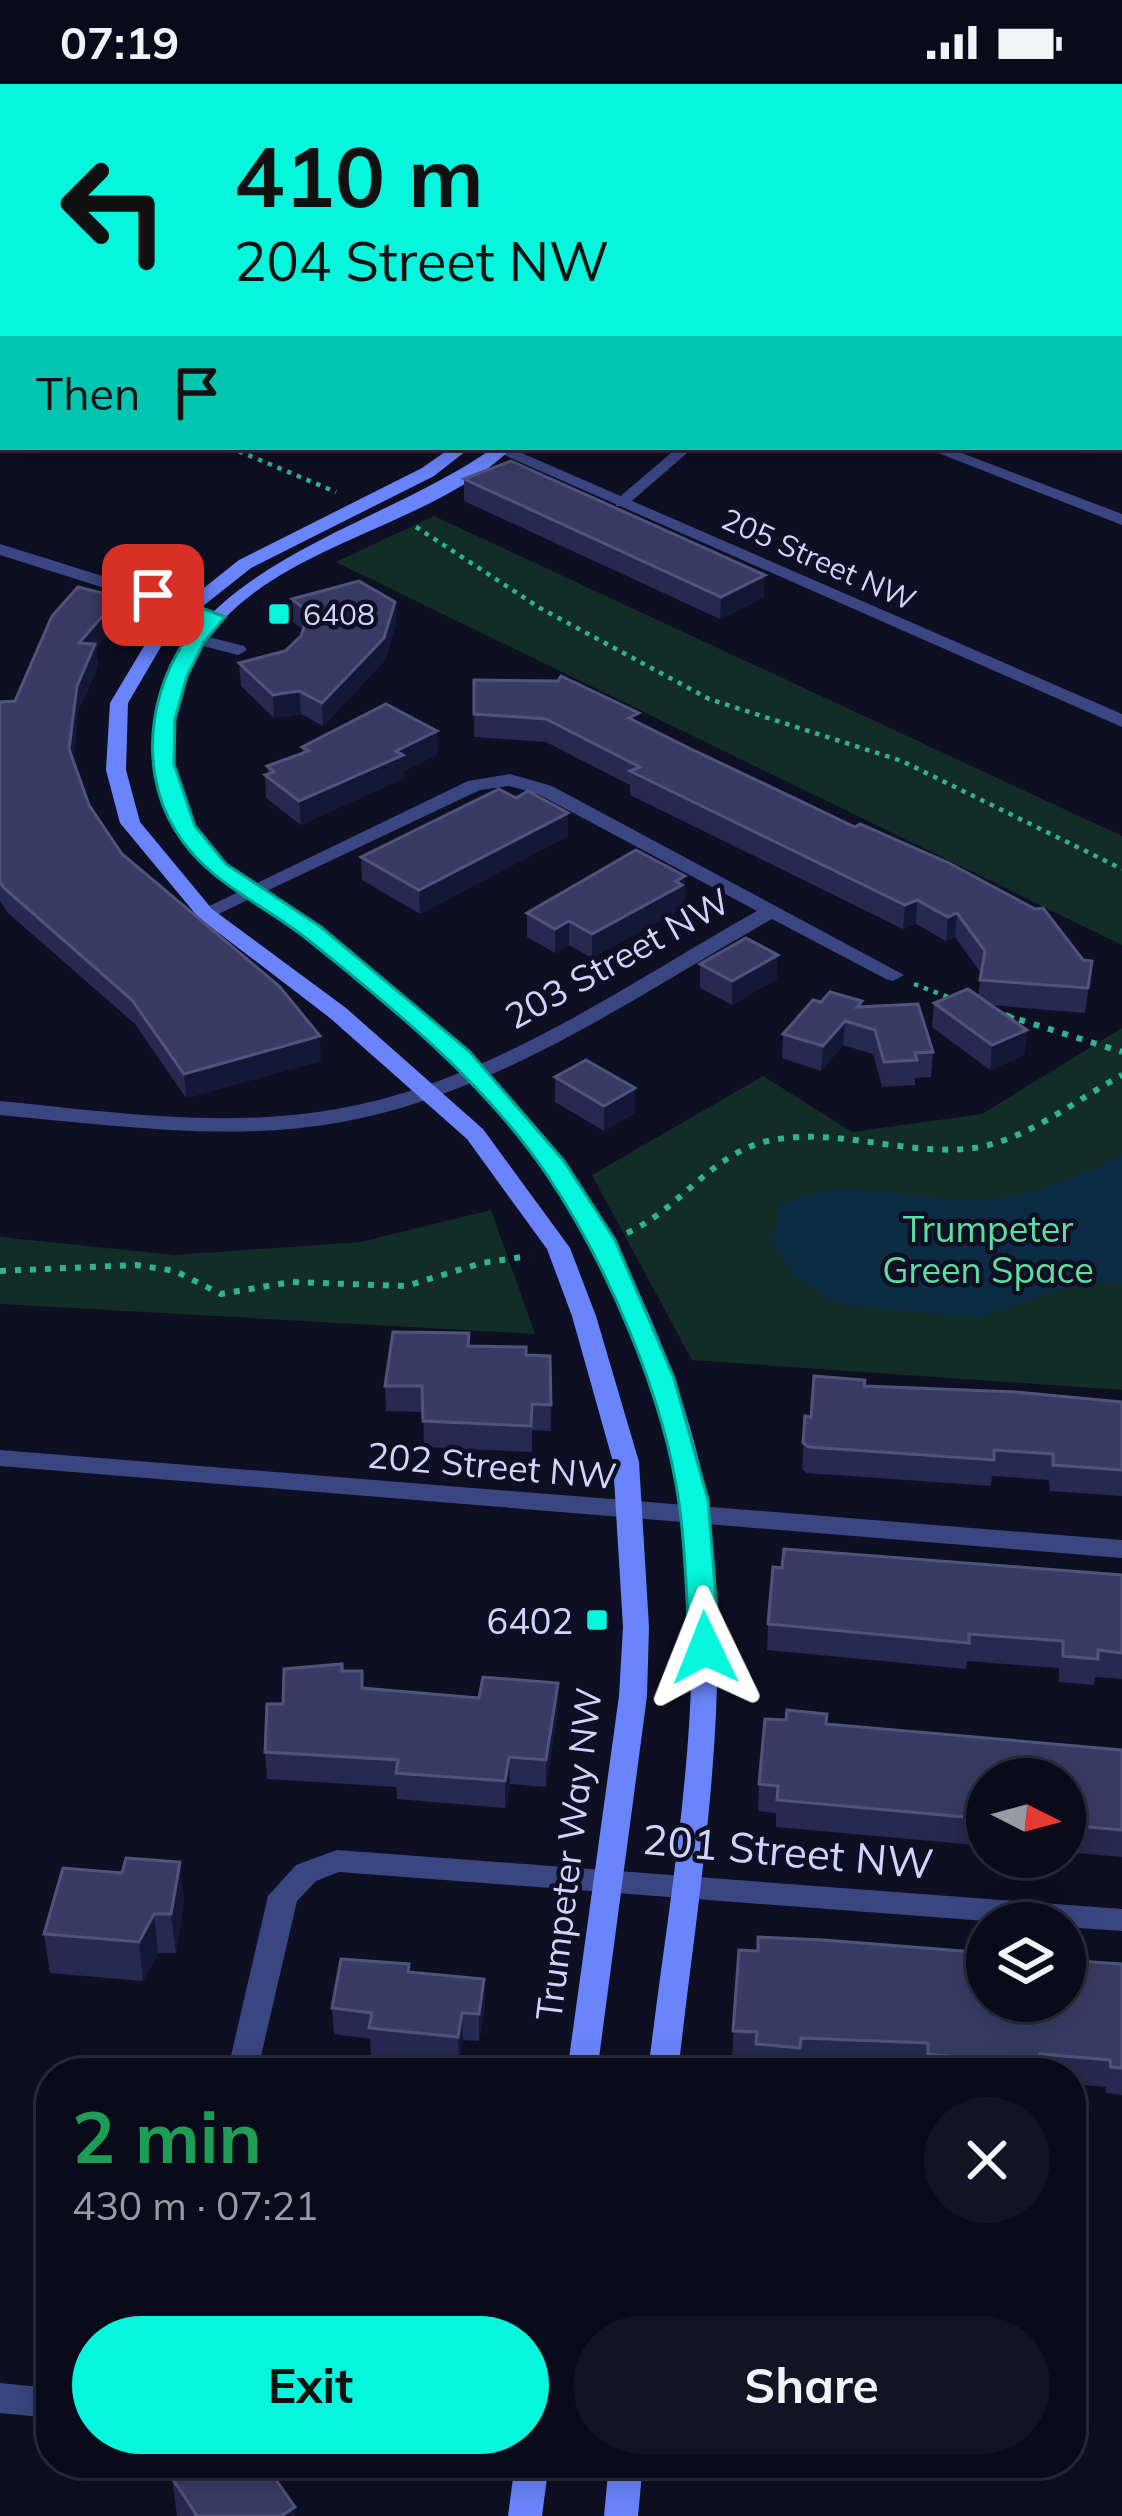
<!DOCTYPE html>
<html lang="en">
<head>
<meta charset="utf-8">
<style>
	:root { --surface:#0a0b1a; --page:#131423; --text:#f1f3f6; --muted:#999ba2; --line:#2a2b39; --accent:#04f7dd }
	body { margin:0; font-family:Mulish,sans-serif; background:var(--page); color:var(--text); height:100vh; display:flex; flex-direction:column; font-size:45px; white-space:nowrap }
	* { box-sizing:border-box; margin:0 }
	p { font-size:39px; color:var(--muted) }
	.icon { flex:none; width:66px; height:66px; fill:none; stroke:currentColor; stroke-width:2; stroke-linecap:round; stroke-linejoin:round }
	.map { position:relative; flex:1; overflow:hidden }
	.details { position:absolute; left:36px; top:1974px; width:1050px; height:420px; display:flex; flex-direction:column; background:var(--surface); border-radius:48px; box-shadow:0 6px 30px #0003,0 0 0 3px var(--line) }
	.details>* { flex:none }
	.hud { position:absolute; left:0px; top:0px; width:1122px; height:366px; box-shadow:0 6px 30px #0003,0 0 0 3px var(--line); background:#04f7dd; color:#111; overflow:hidden }
	.needle { width:78px; rotate:96deg }
	.tools { position:absolute; left:966px; top:1674px; display:grid; gap:24px }
	.tools a { display:grid; place-items:center; width:120px; height:120px; border-radius:50%; background:var(--surface); box-shadow:0 6px 30px #0003,0 0 0 3px var(--line); font-size:60px }
	.pin { position:absolute; display:grid; place-items:center; width:102px; height:102px; color:#fff; margin:-51px; border-radius:24px; box-shadow:0 6px 18px #0006 }
	.me { position:absolute; width:132px; margin:-66px; rotate:358deg; stroke-linejoin:round; filter:drop-shadow(0 0 9px #0008) }
	.turn { display:flex; align-items:center; gap:42px; height:252px; padding:0 36px; font-size:54px }
	.turn .icon { width:156px; height:156px; stroke-width:2.5 }
	.turn b { display:block; font-size:84px; line-height:102px }
	.then { display:flex; align-items:center; height:114px; padding:0 36px; background:#0003; gap:24px; font-size:45px }
	.round { display:grid; place-items:center; flex:none; width:126px; height:126px; border-radius:63px; background:var(--page) }
	.overview { display:flex; align-items:center; justify-content:space-between; height:204px; padding:0 36px }
	h1 { font-size:72px; font-weight:700; line-height:90px; color:#1e9e55 }
	.button { display:flex; gap:24px; margin-top:auto; padding:24px 36px }
	.button a { flex:1; height:138px; border-radius:72px; background:var(--accent); color:#111; font-size:48px; font-weight:700; line-height:138px; text-align:center }
	.button a+a { background:var(--page); color:var(--text) }
	.status { display:flex; justify-content:space-between; align-items:center; height:84px; padding:0 60px; background:var(--surface); direction:ltr }
	.status svg { height:33px; fill:currentColor }
	.map>svg:first-child { display:block }
</style>
</head>
<body>
<div class="status"><b>07:19</b><svg viewBox="0 0 49 12"><path d="M0 12V9h3v3zM5 12V6h3v6zM10 12V3h3v9zM15 12V0h3v12zM26 1h20v11H26zM47 4h2v5h-2z"/></svg></div>
<div class="map">
<svg width="1122" height="2432" viewBox="0 0 1122 2432">
	<rect width="100%" height="100%" fill="#0e0f23"/>
	<!-- green -->
	<g fill="#112d26">
		<polygon points="434,432 1122,752 1122,861 336,478"/>
		<polygon points="1122,944 1122,1306 692,1276 592,1091 763,992 852,1048 982,1030"/>
		<polygon points="491,1126 535,1250 0,1220 0,1153 175,1171 361,1158"/>
	</g>
	<!-- water -->
	<path fill="#0c2c44" d="M 1122,1070 L 1122,1200 L 1084,1198 L 977,1234 L 836,1220 L 794,1192 L 772,1158 L 780,1120 C 841,1092 898,1114 963,1115 C 1027,1116 1066,1098 1122,1070 Z"/>
	<g fill="none" stroke-linecap="round" stroke-linejoin="round">
		<!-- stream -->
		<polyline stroke="#0c2c44" stroke-width="6" points="284,0 288,3"/>
		<!-- path-far1 -->
		<g stroke="#31b390" stroke-width="4.5" stroke-dasharray="4.5 6" stroke-linecap="butt">
			<polyline points="321,0 326,3"/>
			<polyline points="446,3 465,3"/>
			<polyline points="229,363 336,408"/>
			<polyline points="416,443 540,524 709,615 902,677 1122,785"/>
			<polyline points="914,900 953,915"/>
			<polyline points="1000,929 1014,934"/>
		</g>
		<!-- path -->
		<g stroke="#31b390" stroke-width="6" stroke-dasharray="6 9" stroke-linecap="butt">
			<polyline points="1005,931 1122,968"/>
			<path d="M 627,1149 C 681,1125 711,1068 772,1056 C 837,1044 900,1070 965,1065 C 1021,1061 1074,1017 1122,991"/>
			<polyline points="0,1187 136,1181 175,1187 221,1210 291,1198 406,1202 482,1179 529,1172"/>
		</g>
		<!-- lane -->
		<g fill="#3a4681" fill-rule="evenodd">
			<polygon points="913,0 910,3 897,3 900,0"/>
			<polygon points="945,0 958,0 943,3"/>
			<polygon points="678,363 694,363 626,422 616,422 616,416"/>
		</g>
		<!-- street -->
		<g fill="#3a4681" fill-rule="evenodd">
			<polygon points="1090,0 1105,0 1088,3"/>
			<rect x="1119" y="94" width="3" height="9"/>
			<polygon points="0,103 3,103 0,112"/>
			<rect x="0" y="139" width="3" height="9"/>
			<polygon points="1119,253 1122,254 1122,264 1119,263"/>
			<polygon points="486,363 508,363 1122,630 1122,643"/>
			<polygon points="923,363 946,363 1122,430 1122,441"/>
			<polygon points="0,460 221,529 224,533 221,537 209,537 0,471"/>
			<polygon points="162,541 244,562 247,566 238,571 156,550 156,542"/>
			<path d="M 510,690 L 552,702 L 904,891 L 893,897 L 886,895 L 772,835 C 635,913 496,1011 337,1039 C 226,1058 111,1041 0,1031 L 0,1017 C 111,1028 226,1045 337,1025 C 489,999 625,901 757,827 L 538,710 L 509,702 L 480,706 L 212,833 L 205,835 L 195,829 L 468,697 Z"/>
			<polygon points="0,1366 1122,1456 1122,1474 0,1382"/>
			<polygon points="337,1766 1122,1825 1122,1847 1065,1843 1065,1839 1012,1839 339,1788 316,1797 297,1817 257,1989 227,1989 268,1812 296,1781"/>
			<polygon points="0,2299 51,2304 51,2334 0,2329"/>
		</g>
		<!-- secondary -->
		<g fill="#6a85fc" fill-rule="evenodd">
			<polygon points="452,363 471,363 434,392 251,484 169,549 128,619 126,686 140,738 212,825 346,924 483,1045 570,1164 596,1232 639,1378 649,1543 647,1612 597,1989 567,1989 619,1612 623,1543 613,1378 572,1232 547,1165 467,1055 330,934 198,833 120,739 106,686 110,619 156,542 239,476 422,384"/>
			<path d="M 494,363 L 513,363 C 418,456 235,461 184,599 C 167,645 170,703 196,745 C 225,794 286,816 329,851 C 429,929 529,1016 595,1125 C 647,1212 697,1335 710,1436 C 733,1620 698,1806 678,1989 L 648,1989 C 669,1805 712,1601 681,1417 C 671,1358 650,1300 628,1244 C 606,1188 580,1132 544,1084 C 479,998 398,926 314,859 C 267,821 207,799 175,744 C 153,707 150,660 160,617 C 192,479 391,439 494,363 Z"/>
			<polygon points="515,2379 549,2379 542,2432 508,2432"/>
			<polygon points="609,2379 643,2379 638,2432 604,2432"/>
		</g>
	</g>
	<!-- wall -->
	<g fill="#282851">
		<polygon points="464,395 764,513 720,535 464,417"/>
		<polygon points="119,513 121,535 96,564 98,583 79,625 73,676 89,721 122,770 321,977 186,1014 135,940 7,828 0,817 0,618 15,617"/>
		<polygon points="292,515 395,518 396,540 385,576 323,642 301,630 274,634 241,602 239,579 285,567 301,552 303,545 293,538"/>
		<polygon points="474,596 639,639 1083,876 1092,877 1085,929 991,921 1027,946 1024,971 990,986 932,943 934,919 978,912 981,889 955,853 946,857 916,840 903,845 630,711 630,701 546,658 474,653"/>
		<polygon points="302,663 438,670 404,687 404,694 301,741 266,714 265,691 268,690 267,682 302,669"/>
		<polygon points="516,714 568,729 568,752 420,830 362,796 361,773"/>
		<polygon points="685,792 685,816 682,818 681,825 592,874 569,861 555,869 527,853 527,829"/>
		<polygon points="700,880 777,895 732,921 700,904"/>
		<polygon points="862,917 861,923 933,968 931,993 915,994 915,1001 882,1003 873,970 843,961 821,987 782,974 783,950 821,918"/>
		<polygon points="555,993 635,1029 604,1047 555,1018"/>
		<polygon points="469,1249 469,1262 526,1271 550,1272 551,1347 532,1346 532,1368 424,1363 423,1328 386,1327 385,1302"/>
		<polygon points="864,1302 1122,1318 1122,1412 1050,1407 1049,1396 992,1392 991,1402 807,1389 802,1385 805,1332 811,1333"/>
		<polygon points="1122,1491 1122,1595 1095,1593 1094,1601 1059,1598 1059,1584 967,1577 966,1585 767,1566 768,1540"/>
		<polygon points="342,1587 363,1604 479,1614 558,1599 558,1625 546,1703 510,1700 505,1724 397,1715 396,1703 267,1695 265,1668 283,1620"/>
		<polygon points="826,1640 1122,1666 1122,1773 1065,1768 1065,1695 987,1695 987,1762 776,1743 776,1729 758,1727 759,1700"/>
		<polygon points="184,1817 176,1869 158,1869 143,1897 50,1889 44,1850"/>
		<polygon points="739,1866 1122,1880 1122,2011 1106,2009 1106,2003 1071,2000 1071,1989 926,1989 926,1986 799,1980 799,1989 754,1987 755,1975 732,1973"/>
		<polygon points="410,1888 484,1895 485,1921 479,1957 463,1956 459,1980 371,1971 370,1955 334,1950 332,1924"/>
		<polygon points="172,2394 295,2432 177,2432"/>
	</g>
	<!-- shaded-wall -->
	<g fill="#161637">
		<polygon points="765,491 764,513 720,535 721,513"/>
		<polygon points="119,513 121,535 96,564 98,583 79,625 72,688 69,665 79,559"/>
		<polygon points="395,518 396,540 385,576 323,642 322,619"/>
		<polygon points="299,607 301,630 274,634 273,611"/>
		<polygon points="437,647 438,670 404,687 404,694 301,741 299,717"/>
		<polygon points="568,729 568,752 420,830 419,806"/>
		<polygon points="685,792 685,816 682,818 681,825 592,874 592,850"/>
		<polygon points="917,816 916,840 903,845 905,821"/>
		<polygon points="957,829 955,853 946,857 948,833"/>
		<polygon points="569,837 569,861 555,869 555,845"/>
		<polygon points="778,871 777,895 732,921 732,897"/>
		<polygon points="845,937 843,961 821,987 823,962"/>
		<polygon points="1027,946 1024,971 990,986 992,961"/>
		<polygon points="320,952 321,977 186,1014 184,990"/>
		<polygon points="635,1004 635,1029 604,1047 604,1022"/>
		<polygon points="558,1599 558,1625 546,1703 546,1676"/>
		<polygon points="509,1673 510,1700 505,1724 505,1697"/>
		<polygon points="180,1778 184,1817 176,1869 171,1830"/>
		<polygon points="154,1830 158,1869 143,1897 139,1858"/>
		<polygon points="484,1895 485,1921 479,1957 479,1930"/>
		<polygon points="462,1929 463,1956 459,1980 458,1953"/>
		<polygon points="295,2423 295,2432 281,2432"/>
	</g>
	<!-- building -->
	<g fill="#3a3b64" stroke="#52537c" stroke-width="3">
		<polygon points="511,377 765,491 721,513 464,395"/>
		<polygon points="359,497 395,518 384,554 322,619 299,607 273,611 239,579 285,567 301,552 309,529 292,515"/>
		<polygon points="78,503 119,513 79,559 95,560 77,602 69,665 89,721 122,770 279,902 320,952 184,990 132,916 4,804 0,798 0,618 15,617 52,532"/>
		<polygon points="561,592 639,629 629,634 691,665 855,743 860,740 949,779 1035,825 1043,824 1083,876 1092,877 1088,904 980,896 985,867 957,829 948,833 917,816 905,821 630,687 640,683 546,635 474,630 474,596 558,597"/>
		<polygon points="386,620 437,647 396,667 403,671 299,717 265,691 274,688 267,682 309,667 302,663"/>
		<polygon points="499,705 516,714 528,707 568,729 419,806 361,773"/>
		<polygon points="636,766 685,792 676,797 682,801 592,850 569,837 555,845 527,829"/>
		<polygon points="746,854 778,871 732,897 700,880"/>
		<polygon points="968,905 1027,946 992,961 934,919"/>
		<polygon points="830,908 862,917 857,923 918,920 933,968 915,969 917,976 884,978 875,946 845,937 823,962 783,950 813,916 821,918"/>
		<polygon points="586,976 635,1004 604,1022 555,993"/>
		<polygon points="393,1248 469,1249 468,1262 526,1263 526,1271 550,1272 551,1321 532,1320 531,1342 423,1337 422,1302 385,1302"/>
		<polygon points="814,1292 865,1296 864,1302 1016,1308 1122,1318 1122,1386 1053,1381 1053,1370 994,1366 994,1376 809,1363 803,1359 805,1332 811,1333"/>
		<polygon points="784,1465 1122,1491 1122,1569 1098,1566 1098,1575 1063,1572 1063,1557 969,1550 969,1559 768,1540 773,1483 782,1484"/>
		<polygon points="342,1580 342,1587 362,1587 362,1604 479,1614 483,1593 558,1599 546,1676 509,1673 505,1697 396,1689 398,1676 265,1668 267,1620 283,1620 284,1585"/>
		<polygon points="787,1626 827,1630 826,1640 1122,1666 1122,1746 1065,1741 1065,1695 987,1695 987,1735 777,1716 778,1702 759,1700 765,1635 786,1636"/>
		<polygon points="126,1774 180,1778 171,1830 154,1830 139,1858 44,1850 63,1784 122,1789"/>
		<polygon points="758,1853 824,1856 987,1869 987,1917 1065,1917 1065,1876 1122,1880 1122,1984 1111,1983 1110,1976 1040,1970 1040,1981 928,1970 928,1959 801,1954 800,1964 756,1960 757,1948 733,1947 739,1866 758,1867"/>
		<polygon points="341,1875 409,1880 408,1888 484,1895 479,1930 462,1929 458,1953 369,1944 372,1929 332,1924"/>
		<polygon points="201,2379 264,2379 295,2423 281,2432 195,2432 196,2430 172,2394"/>
	</g>
	<!-- route -->
	<path fill="#04f7dd" stroke="#03a190" stroke-width="3" d="M 153,505 L 225,533 L 204,558 L 187,592 L 175,635 L 174,680 L 195,742 L 226,780 L 321,843 L 469,967 L 564,1077 L 615,1156 L 674,1294 L 708,1416 L 720,1564 L 716,1572 L 694,1572 L 690,1564 C 686,1516 686,1466 679,1419 C 664,1312 607,1180 547,1091 C 485,999 393,924 307,855 C 262,819 206,798 175,746 C 135,680 151,590 202,535 L 146,515 L 146,506 Z"/>
	<!-- markers -->
	<g fill="#04f7dd" stroke="#0e0f23" stroke-width="4.5">
		<rect x="267" y="518" width="24" height="24" rx="6"/>
		<rect x="585" y="1524" width="24" height="24" rx="6"/>
	</g>
	<g text-anchor="middle" dominant-baseline="central" stroke-width="9" stroke-linejoin="round" paint-order="stroke">
		<!-- far-street labels -->
		<g font-size="30" fill="#d1d5fe" stroke="#0e0f23">
			<text transform="translate(819 475) rotate(24)">205 Street NW</text>
		</g>
		<!-- far-poi labels -->
		<g font-size="30" fill="#d1d5fe" stroke="#0e0f23" text-anchor="start">
			<text x="303" y="530">6408</text>
		</g>
		<!-- street labels -->
		<g font-size="36" fill="#d1d5fe" stroke="#0e0f23">
			<text transform="translate(617 874) rotate(-29)">203 Street NW</text>
			<text transform="translate(492 1381) rotate(5)">202 Street NW</text>
			<text transform="translate(568 1770) rotate(-83)">Trumpeter Way NW</text>
		</g>
		<!-- park labels -->
		<g font-size="36" fill="#5edda3" stroke="#0e0f23">
			<text x="988" y="1144">Trumpeter<tspan x="988" dy="41">Green Space</tspan></text>
		</g>
		<!-- poi labels -->
		<g font-size="36" fill="#d1d5fe" stroke="#0e0f23" text-anchor="end">
			<text x="573" y="1536">6402</text>
		</g>
		<!-- near-street labels -->
		<g font-size="42" fill="#d1d5fe" stroke="#0e0f23">
			<text transform="translate(788 1767) rotate(5)">201 Street NW</text>
		</g>
	</g>
</svg>
<div class="tools">
<a><svg class="needle" viewBox="-14 -14 28 28"><path d="M0-13l5 13h-10z" fill="#e53935"/><path d="M0 13l5-13h-10z" fill="#999ba2"/></svg></a>
<a><svg class="icon" aria-label="layers" viewBox="0 0 24 24"><path d="M12 4l9 5-9 5-9-5zM3 14l9 5 9-5"/></svg></a>
</div>
<div class="pin" style="left:153px;top:511px;background:#d93025"><svg class="icon" aria-label="arrive" viewBox="0 0 24 24"><path d="M6 21V4h12l-3 4 3 4H6"/></svg></div>
<svg class="me" style="left:705px;top:1564px" viewBox="-20 -20 40 40"><path d="M0-17L14 15 0 8-14 15z" fill="#04f7dd" stroke="#fff" stroke-width="4"/></svg>
<div class="hud">
<div class="turn"><svg class="icon" aria-label="left" viewBox="0 0 24 24"><path d="M17 20v-9H6M10 6l-5 5 5 5"/></svg><div><b>410 m</b>204 Street NW</div></div>
<div class="then">Then<svg class="icon" aria-label="arrive" viewBox="0 0 24 24"><path d="M6 21V4h12l-3 4 3 4H6"/></svg></div>
</div>
<section class="details">
<div class="overview"><div><h1>2 min</h1><p>430 m · 07:21</p></div><a class="round"><svg class="icon" aria-label="close" viewBox="0 0 24 24"><path d="M6 6l12 12M18 6L6 18"/></svg></a></div>
<div class="button"><a>Exit</a><a>Share</a></div>
</section>
</div>
</body>
</html>
